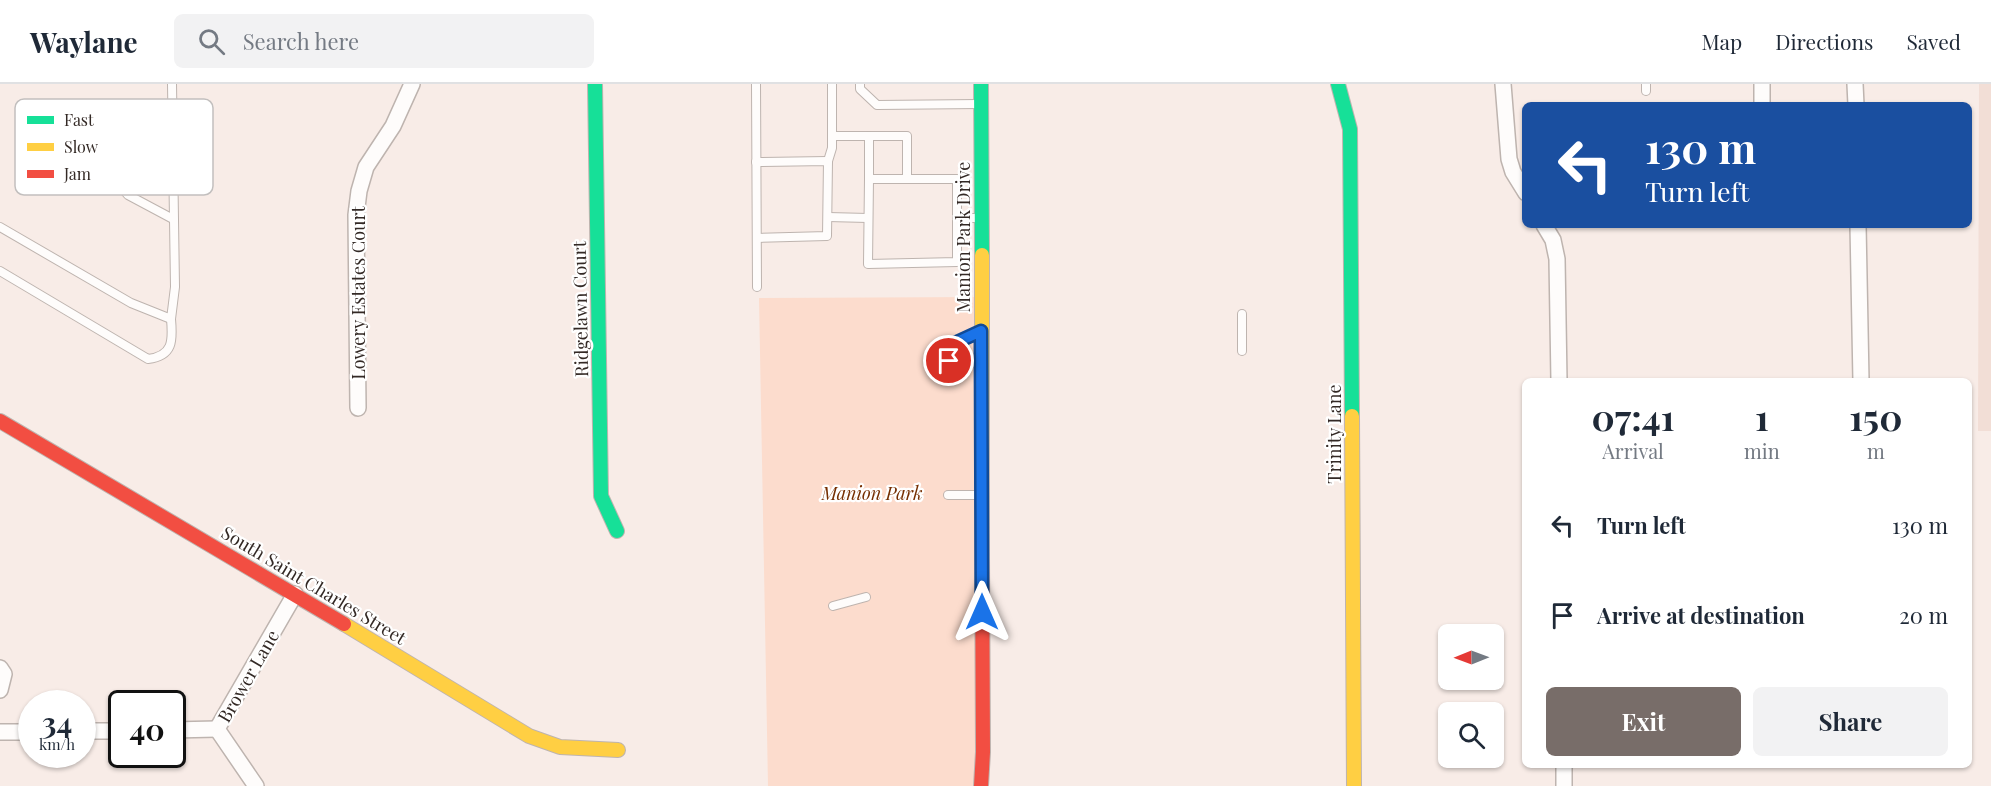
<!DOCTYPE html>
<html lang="en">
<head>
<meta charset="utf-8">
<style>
	:root { --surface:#fff; --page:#f2f2f3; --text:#1f2937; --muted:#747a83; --line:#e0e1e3; --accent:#786d69 }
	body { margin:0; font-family:"Playfair Display",serif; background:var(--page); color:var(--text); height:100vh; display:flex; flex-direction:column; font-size:22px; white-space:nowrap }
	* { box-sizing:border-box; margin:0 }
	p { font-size:20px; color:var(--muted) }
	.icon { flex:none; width:33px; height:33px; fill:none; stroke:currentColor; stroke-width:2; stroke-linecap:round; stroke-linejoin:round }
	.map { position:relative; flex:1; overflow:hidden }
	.side { position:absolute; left:1522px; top:294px; width:450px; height:390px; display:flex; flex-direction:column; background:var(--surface); border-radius:9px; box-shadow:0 2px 4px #0004 }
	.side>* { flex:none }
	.banner { position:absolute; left:1522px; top:18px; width:450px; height:126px; border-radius:9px; box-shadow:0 2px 4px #0004; background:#1a4fa0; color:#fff; overflow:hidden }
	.needle { width:39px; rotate:269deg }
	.tools { position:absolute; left:1438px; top:540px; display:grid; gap:12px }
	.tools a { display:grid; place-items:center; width:66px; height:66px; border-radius:9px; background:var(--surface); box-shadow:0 2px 4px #0004; font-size:30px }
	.speed { position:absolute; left:18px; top:606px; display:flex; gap:12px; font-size:30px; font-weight:700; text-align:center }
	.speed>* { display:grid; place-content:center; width:78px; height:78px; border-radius:50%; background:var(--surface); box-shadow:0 2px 4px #0004; line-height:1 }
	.speed small { font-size:15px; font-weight:400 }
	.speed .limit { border:3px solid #111; border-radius:9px; background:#fff; color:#111 }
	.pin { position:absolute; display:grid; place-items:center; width:51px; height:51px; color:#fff; margin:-26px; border:3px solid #fff; border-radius:50%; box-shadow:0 2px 6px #0007 }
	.me { position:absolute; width:66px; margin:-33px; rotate:0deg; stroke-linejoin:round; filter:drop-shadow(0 0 4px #0008) }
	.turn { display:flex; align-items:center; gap:21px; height:126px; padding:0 24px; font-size:27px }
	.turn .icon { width:78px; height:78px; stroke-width:2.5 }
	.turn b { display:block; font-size:42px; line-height:51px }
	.eta { display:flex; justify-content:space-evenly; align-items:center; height:102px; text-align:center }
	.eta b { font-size:36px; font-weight:700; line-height:42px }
	.button { display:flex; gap:12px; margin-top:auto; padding:12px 24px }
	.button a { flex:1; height:69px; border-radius:9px; background:var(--accent); color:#fff; font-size:24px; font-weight:700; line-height:69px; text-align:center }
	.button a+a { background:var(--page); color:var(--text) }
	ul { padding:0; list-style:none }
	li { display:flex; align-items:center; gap:18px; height:90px; padding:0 24px }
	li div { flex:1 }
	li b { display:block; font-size:22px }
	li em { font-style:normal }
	header { display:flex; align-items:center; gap:36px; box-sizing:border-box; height:84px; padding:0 30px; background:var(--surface); border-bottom:2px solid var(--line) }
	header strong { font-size:28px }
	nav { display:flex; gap:33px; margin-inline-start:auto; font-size:21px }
	.search { width:420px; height:54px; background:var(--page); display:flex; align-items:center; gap:15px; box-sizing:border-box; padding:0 21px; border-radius:9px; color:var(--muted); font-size:22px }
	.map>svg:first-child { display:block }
</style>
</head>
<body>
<header>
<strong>Waylane</strong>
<div class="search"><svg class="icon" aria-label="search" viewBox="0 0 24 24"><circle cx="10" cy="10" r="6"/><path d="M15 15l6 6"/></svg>Search here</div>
<nav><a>Map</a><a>Directions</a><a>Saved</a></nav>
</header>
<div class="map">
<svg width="1991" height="702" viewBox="0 0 1991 702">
	<rect width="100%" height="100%" fill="#f8ece7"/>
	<!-- built -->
	<polygon fill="#f2ded6" points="1979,0 1991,0 1991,347 1978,347"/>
	<!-- green -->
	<polygon fill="#fcdccd" points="981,213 984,702 768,702 759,214"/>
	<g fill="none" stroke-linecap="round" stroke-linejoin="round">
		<!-- lane casing -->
		<g stroke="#beb4af" stroke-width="10">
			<g id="lane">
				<polyline points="756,0 757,203"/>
				<polyline points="860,0 860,5 877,21 979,20"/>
				<polyline points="1646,0 1646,7"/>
				<polyline points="832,52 907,52 907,95"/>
				<polyline points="828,77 832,64 832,0"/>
				<polyline points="756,78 828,77 827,152 757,154"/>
				<polyline points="869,95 868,180 957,178 957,95 869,95 869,52"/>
				<polyline points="828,133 868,134"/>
				<polyline points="957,134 979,134"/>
				<path d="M 173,135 L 128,111 L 120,102 C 124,84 134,61 153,56 C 159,55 167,56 173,56"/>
				<polyline points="0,143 131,219 171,235 175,203 172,0"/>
				<path d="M 0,187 L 148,275 C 173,272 173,257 171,235"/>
				<polyline points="1242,267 1242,230"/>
				<polyline points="949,277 955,259 980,248"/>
				<polyline points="948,411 981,411"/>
				<polyline points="833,522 866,513"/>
			</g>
		</g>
		<!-- street casing -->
		<g stroke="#beb4af" stroke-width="18">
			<g id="street">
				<polyline points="1503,0 1509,75 1513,88 1526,109"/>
				<polyline points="1762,0 1762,21"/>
				<polyline points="1855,0 1856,21"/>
				<polyline points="1544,141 1553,156 1557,175 1559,297"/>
				<polyline points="1858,141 1861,297"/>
				<polyline points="358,324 356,131 359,107 366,83 393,42 412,0"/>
				<polyline points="0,584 4,590 0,606"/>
				<polyline points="172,646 217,645"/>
				<polyline points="82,647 122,647"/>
				<polyline points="0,648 32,648"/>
				<polyline points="1564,681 1564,702"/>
				<polyline points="256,702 217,645 295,510"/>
			</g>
		</g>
		<!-- fast casing -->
		<g stroke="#beb4af" stroke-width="16">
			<g id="fast">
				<polyline points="595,0 601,412 617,447"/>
				<polyline points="981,0 982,171"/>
				<polyline points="1338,0 1350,45 1352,332"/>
			</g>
		</g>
		<!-- slow casing -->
		<g stroke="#beb4af" stroke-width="16">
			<g id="slow">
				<polyline points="982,171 982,473"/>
				<polyline points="1352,332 1354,702"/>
				<polyline points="344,540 529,652 560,663 618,666"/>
			</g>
		</g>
		<!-- jam casing -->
		<g stroke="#beb4af" stroke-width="16">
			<g id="jam">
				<polyline points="0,337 344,540"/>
				<polyline points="981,702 983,668 982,473"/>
			</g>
		</g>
		<!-- lane -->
		<use href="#lane" stroke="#fefcfb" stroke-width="8"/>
		<!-- street -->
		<use href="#street" stroke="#fefcfb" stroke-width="15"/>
		<!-- fast -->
		<use href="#fast" stroke="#16e098" stroke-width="14"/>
		<!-- slow -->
		<use href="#slow" stroke="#ffcf43" stroke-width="14"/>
		<!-- jam -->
		<use href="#jam" stroke="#f24e42" stroke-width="14"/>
	</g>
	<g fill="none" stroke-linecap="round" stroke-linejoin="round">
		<!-- route casing -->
		<g stroke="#114b97" stroke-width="15">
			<polyline id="route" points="949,277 955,259 981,247 982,528"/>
		</g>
		<!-- route -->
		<use href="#route" stroke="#1a73e8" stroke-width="10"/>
	</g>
	<g text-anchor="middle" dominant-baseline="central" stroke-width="4.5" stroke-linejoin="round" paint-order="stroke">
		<!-- street labels -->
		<g font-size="18" fill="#332925" stroke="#fff">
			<text transform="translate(963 153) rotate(-90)">Manion Park Drive</text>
			<text transform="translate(358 209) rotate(-90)">Lowery Estates Court</text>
			<text transform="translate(580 225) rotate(-91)">Ridgelawn Court</text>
			<text transform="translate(1334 350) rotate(-90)">Trinity Lane</text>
			<text transform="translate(314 501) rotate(31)">South Saint Charles Street</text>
			<text transform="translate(248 592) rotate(-60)">Brower Lane</text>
		</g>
		<!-- park labels -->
		<g font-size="18" font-style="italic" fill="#752e00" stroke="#fff">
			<text x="872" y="409">Manion Park</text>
		</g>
	</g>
	<!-- legend -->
	<rect x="15" y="15" width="198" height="96" rx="9" fill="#fff" stroke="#c2bfbe" stroke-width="1.5"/>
	<rect x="27" y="32" width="27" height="8" fill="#16e098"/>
	<rect x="27" y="59" width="27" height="8" fill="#ffcf43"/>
	<rect x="27" y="86" width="27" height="8" fill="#f24e42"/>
	<g font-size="16" fill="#332925">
		<text x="64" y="42">Fast</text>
		<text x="64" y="69">Slow</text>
		<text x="64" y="96">Jam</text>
	</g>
</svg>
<div class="tools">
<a><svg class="needle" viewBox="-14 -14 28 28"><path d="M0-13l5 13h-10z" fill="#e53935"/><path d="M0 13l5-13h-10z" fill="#747a83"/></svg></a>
<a><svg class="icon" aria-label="search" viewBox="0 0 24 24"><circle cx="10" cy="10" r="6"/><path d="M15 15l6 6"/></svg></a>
</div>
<div class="speed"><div>34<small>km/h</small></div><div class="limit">40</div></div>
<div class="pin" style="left:949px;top:277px;background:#d93025"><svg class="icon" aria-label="arrive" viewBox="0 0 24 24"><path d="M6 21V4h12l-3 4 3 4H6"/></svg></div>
<svg class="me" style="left:982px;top:528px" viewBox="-20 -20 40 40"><path d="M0-17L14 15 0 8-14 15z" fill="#1a73e8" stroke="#fff" stroke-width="4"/></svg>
<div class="banner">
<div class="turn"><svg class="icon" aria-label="left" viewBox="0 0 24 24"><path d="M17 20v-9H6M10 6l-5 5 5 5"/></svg><div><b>130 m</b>Turn left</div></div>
</div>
<section class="side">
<div class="eta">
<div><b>07:41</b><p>Arrival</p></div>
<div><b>1</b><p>min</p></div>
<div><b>150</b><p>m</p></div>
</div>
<ul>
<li><svg class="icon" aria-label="left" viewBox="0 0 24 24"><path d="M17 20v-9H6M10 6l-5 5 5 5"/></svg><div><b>Turn left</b></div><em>130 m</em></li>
<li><svg class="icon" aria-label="arrive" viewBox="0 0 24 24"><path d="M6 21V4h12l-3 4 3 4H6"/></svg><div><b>Arrive at destination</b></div><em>20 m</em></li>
</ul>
<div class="button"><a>Exit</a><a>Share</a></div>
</section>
</div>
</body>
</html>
